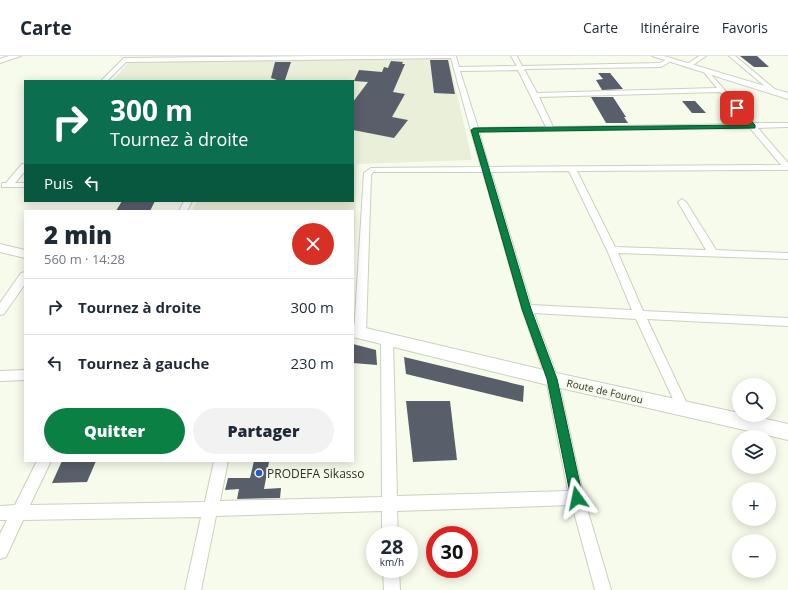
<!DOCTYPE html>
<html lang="fr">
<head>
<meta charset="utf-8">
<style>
	:root { --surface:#fff; --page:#f2f2f3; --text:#1f2937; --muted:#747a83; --line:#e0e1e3; --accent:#0b8043 }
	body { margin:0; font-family:"Open Sans",sans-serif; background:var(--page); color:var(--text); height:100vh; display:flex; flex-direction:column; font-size:15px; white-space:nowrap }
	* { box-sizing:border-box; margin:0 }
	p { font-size:13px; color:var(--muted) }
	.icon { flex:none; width:22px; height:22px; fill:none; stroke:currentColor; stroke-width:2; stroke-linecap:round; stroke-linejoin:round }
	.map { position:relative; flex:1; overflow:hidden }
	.drawer { position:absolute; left:24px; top:154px; width:330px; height:252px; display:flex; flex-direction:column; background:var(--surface); border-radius:0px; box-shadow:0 2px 10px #0003 }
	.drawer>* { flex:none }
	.top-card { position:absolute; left:24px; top:24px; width:330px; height:122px; border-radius:0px; box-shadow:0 2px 10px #0003; background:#0b6e4f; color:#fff; overflow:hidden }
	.controls { position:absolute; left:732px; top:322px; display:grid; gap:8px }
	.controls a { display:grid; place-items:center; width:44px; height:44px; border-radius:50%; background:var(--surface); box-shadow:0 2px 10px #0003; font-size:20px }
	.speed { position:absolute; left:366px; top:470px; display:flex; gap:8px; font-size:20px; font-weight:700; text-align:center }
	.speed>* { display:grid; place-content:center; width:52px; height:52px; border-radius:50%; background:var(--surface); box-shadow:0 2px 10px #0003; line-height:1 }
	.speed small { font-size:10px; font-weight:400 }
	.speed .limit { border:6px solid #d22; background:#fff; color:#111 }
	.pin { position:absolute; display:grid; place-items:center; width:34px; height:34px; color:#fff; margin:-17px; border-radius:8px; box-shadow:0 2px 6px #0006 }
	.me { position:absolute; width:44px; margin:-22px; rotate:348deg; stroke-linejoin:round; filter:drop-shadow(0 0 3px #0008) }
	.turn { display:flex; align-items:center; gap:14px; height:84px; padding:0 20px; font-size:18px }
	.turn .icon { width:52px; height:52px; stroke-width:2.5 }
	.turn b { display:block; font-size:28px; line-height:34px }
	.then { display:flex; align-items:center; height:38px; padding:0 20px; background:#0003; gap:8px; font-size:15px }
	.round { display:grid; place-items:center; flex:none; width:42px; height:42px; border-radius:21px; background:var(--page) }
	.overview { display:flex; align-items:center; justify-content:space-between; height:68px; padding:0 20px }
	h1 { font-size:24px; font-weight:800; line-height:30px }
	.button { display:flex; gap:8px; margin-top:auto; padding:8px 20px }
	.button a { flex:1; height:46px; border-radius:24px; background:var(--accent); color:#fff; font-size:16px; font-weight:800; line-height:46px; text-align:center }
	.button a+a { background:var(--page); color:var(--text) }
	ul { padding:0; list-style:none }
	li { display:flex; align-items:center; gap:12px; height:56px; padding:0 20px; border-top:1px solid var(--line) }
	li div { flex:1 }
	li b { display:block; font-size:15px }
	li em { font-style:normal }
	header { display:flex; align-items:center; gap:24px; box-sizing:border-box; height:56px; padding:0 20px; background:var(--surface); border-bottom:1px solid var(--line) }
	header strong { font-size:19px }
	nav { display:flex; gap:22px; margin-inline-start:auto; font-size:14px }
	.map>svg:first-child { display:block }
</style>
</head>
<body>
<header>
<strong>Carte</strong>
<nav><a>Carte</a><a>Itinéraire</a><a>Favoris</a></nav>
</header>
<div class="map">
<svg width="788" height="534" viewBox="0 0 788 534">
	<rect width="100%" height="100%" fill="#f7fbec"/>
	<!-- built -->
	<polygon fill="#eaefd9" points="449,3 472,104 357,108 353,231 353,155 192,155 197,145 353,145 353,25 112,25 129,6"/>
	<!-- building -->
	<g fill="#585f6a">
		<polygon points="740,0 757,0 769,11 754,11"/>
		<polygon points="430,4 448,4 455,38 434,37"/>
		<polygon points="391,5 403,6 402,8 405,8 393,36 405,38 392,61 408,64 394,82 353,74 353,46 368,26 354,25 359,14 382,16 384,11 388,12"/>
		<polygon points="275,6 291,6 285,24 277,24 271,22"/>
		<polygon points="598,17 610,17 623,33 602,34 596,24 603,23"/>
		<polygon points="591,41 613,41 626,61 624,61 628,67 606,67"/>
		<polygon points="682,45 695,45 706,57 692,57"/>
		<polygon points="122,145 155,145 150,155 116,155"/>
		<polygon points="353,288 376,294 377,309 353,307"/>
		<polygon points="404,301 524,330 523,346 406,318"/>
		<polygon points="406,345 450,345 457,404 413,406"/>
		<polygon points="62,405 96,405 87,426 52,427"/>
		<polygon points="254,405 269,406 264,433 281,432 280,442 237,443 239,433 225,434 228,422 250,422"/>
	</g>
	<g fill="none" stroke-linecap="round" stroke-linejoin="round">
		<!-- street casing -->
		<g stroke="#ccd0c1" stroke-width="2">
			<g id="street">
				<path d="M 314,0 L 456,0 L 459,11 L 517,10 L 511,0 L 517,0 L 522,10 L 660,7 L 669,2 L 671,5 L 661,11 L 524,13 L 537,37 L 717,32 L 703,15 L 706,13 L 754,67 L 788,67 L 788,71 L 758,72 L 788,107 L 788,114 L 577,115 L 615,191 L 706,194 L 678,146 L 682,143 L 686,146 L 716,194 L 788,197 L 788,203 L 618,197 L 643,255 L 788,262 L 788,270 L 647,263 L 689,352 L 687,356 L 683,358 L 679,356 L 636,263 L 534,257 L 558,323 L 584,442 L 611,534 L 595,534 L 572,449 L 397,455 L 398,479 L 382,479 L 382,455 L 216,460 L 201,534 L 185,534 L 201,461 L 23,464 L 6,501 L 0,503 L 0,478 L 7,464 L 0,464 L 0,450 L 15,449 L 37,405 L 51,405 L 30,449 L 205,446 L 214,405 L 228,405 L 220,445 L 382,441 L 381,285 L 383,282 L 391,282 L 393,285 L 397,440 L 568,435 L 546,323 L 522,253 L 483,116 L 373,116 L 371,119 L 366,277 L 364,280 L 356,280 L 354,277 L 364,117 L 371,112 L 481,111 L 451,2 L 126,6 L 107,25 L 101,25 L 124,2 ZM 518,14 L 546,71 L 478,72 L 460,15 ZM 720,36 L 747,68 L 553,71 L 539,41 ZM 750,72 L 781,109 L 489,111 L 479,76 ZM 569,115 L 607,194 L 632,254 L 531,249 L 491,116 Z"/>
				<polygon points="699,0 706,0 690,11 686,11 686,9"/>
				<polygon points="729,0 735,0 777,35 777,37 773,37"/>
				<polygon points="22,108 25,108 25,115 15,127 25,127 25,131 2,131 2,127 6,127"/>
				<polygon points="184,145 192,145 187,155 179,155"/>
				<polygon points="25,216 25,228 4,258 0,259 0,247 21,217"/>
				<polygon points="25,314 25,324 0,325 0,315"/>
				<polygon points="383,513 399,513 400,534 384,534"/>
			</g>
		</g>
		<!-- secondary casing -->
		<g stroke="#ccd0c1" stroke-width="2">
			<g id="secondary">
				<polygon points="9,0 21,0 0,7 0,3"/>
				<polygon points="652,0 664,0 788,37 788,43"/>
				<polygon points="0,188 25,194 25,202 0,196"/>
				<polygon points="353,269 552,316 739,357 739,359 749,359 788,368 788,384 552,330 353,281"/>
			</g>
		</g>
		<!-- street -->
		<use href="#street" fill="#fff" fill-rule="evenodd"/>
		<!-- secondary -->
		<use href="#secondary" fill="#fff" fill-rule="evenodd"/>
	</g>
	<!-- route -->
	<polygon fill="#0b8043" stroke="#07532c" points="735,51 739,51 755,69 755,72 478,76 531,253 557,323 583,442 581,446 577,448 573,446 571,442 547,323 522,253 471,74 474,72 748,69 735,54"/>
	<!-- markers -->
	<circle fill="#255cc9" stroke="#f7fbec" stroke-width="1.5" cx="259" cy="417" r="4"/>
	<g text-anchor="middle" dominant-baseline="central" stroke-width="4" stroke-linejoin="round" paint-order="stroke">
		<!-- street labels -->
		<g font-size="10" fill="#2f312b" stroke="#f7fbec">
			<text transform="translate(605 335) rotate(13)">Route de Fourou</text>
		</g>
		<!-- near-poi labels -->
		<g font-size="12" fill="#2f312b" stroke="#f7fbec" text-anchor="start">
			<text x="267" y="417">PRODEFA Sikasso</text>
		</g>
	</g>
</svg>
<div class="controls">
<a><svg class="icon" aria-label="search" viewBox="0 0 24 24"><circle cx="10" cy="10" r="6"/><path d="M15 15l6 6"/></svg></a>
<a><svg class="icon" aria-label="layers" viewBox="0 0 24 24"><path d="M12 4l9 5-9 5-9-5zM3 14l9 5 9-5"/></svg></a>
<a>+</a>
<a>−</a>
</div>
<div class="speed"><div>28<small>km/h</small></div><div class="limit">30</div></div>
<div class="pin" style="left:737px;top:52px;background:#d93025"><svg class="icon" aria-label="arrive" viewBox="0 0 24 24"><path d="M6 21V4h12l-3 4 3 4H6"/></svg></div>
<svg class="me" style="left:577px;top:442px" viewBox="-20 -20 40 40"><path d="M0-17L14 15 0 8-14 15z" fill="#0b8043" stroke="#fff" stroke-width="4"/></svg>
<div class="top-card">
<div class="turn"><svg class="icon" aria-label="right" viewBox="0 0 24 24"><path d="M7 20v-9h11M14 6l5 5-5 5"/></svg><div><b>300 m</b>Tournez à droite</div></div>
<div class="then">Puis<svg class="icon" aria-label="left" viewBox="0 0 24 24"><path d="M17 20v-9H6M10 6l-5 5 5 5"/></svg></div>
</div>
<section class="drawer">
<div class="overview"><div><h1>2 min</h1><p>560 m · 14:28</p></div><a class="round" style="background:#d93025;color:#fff"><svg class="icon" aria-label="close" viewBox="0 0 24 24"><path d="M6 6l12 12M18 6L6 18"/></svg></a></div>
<ul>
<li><svg class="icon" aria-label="right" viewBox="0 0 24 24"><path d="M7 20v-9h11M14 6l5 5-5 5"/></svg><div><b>Tournez à droite</b></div><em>300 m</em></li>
<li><svg class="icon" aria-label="left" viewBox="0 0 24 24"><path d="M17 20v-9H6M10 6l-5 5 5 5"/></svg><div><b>Tournez à gauche</b></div><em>230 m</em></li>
</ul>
<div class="button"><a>Quitter</a><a>Partager</a></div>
</section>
</div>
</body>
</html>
